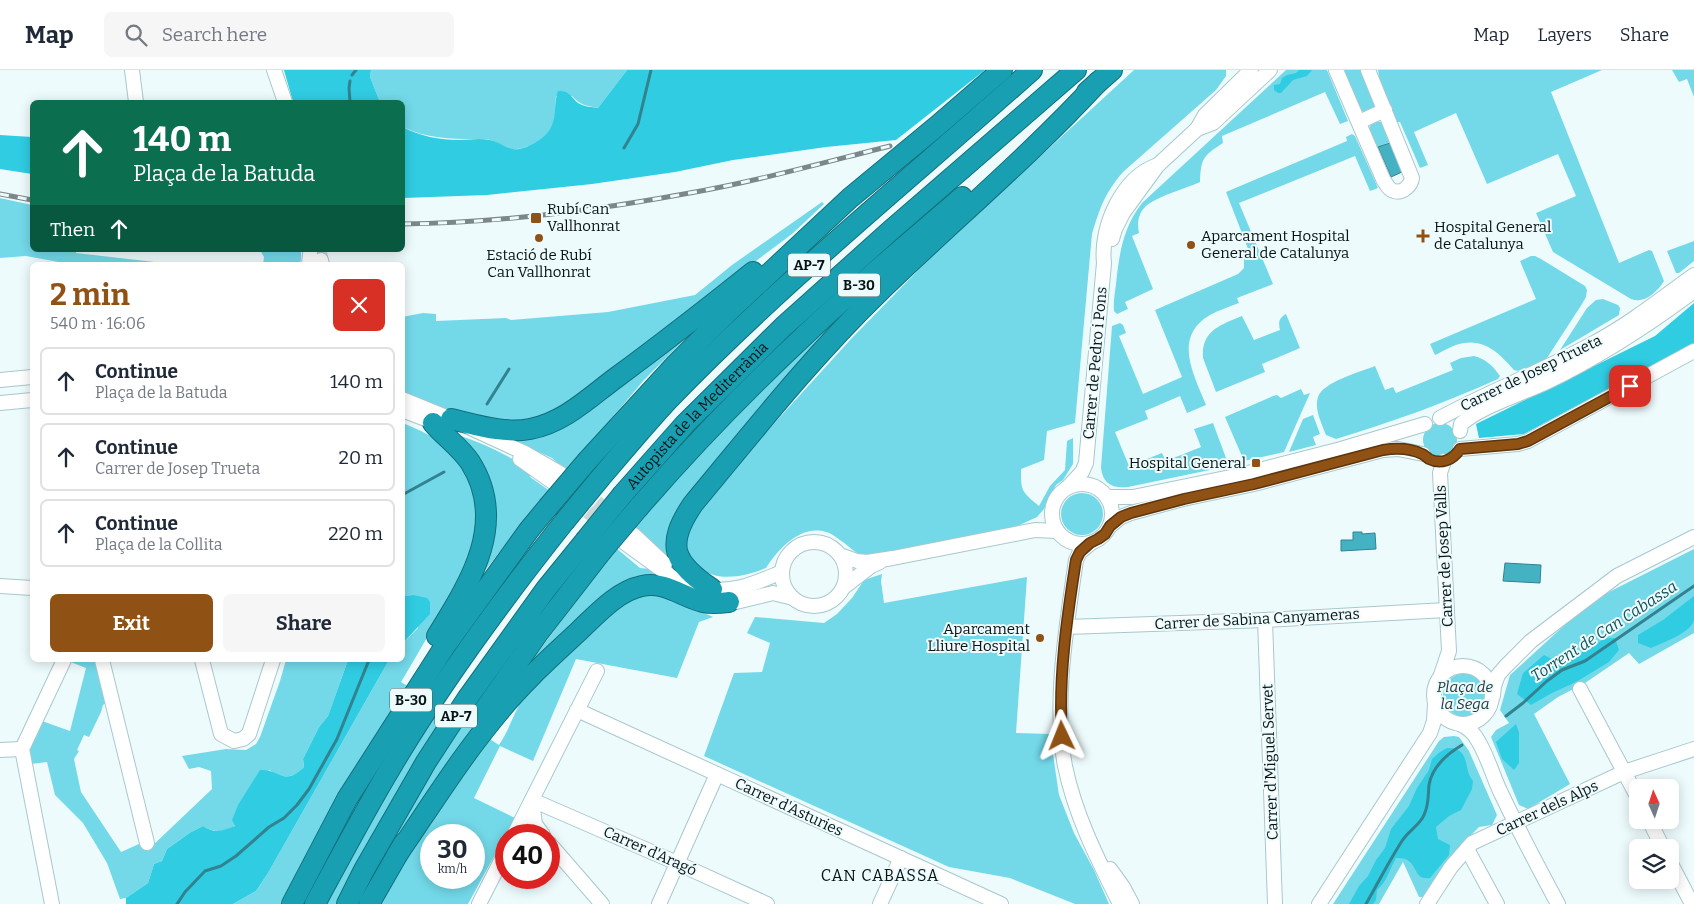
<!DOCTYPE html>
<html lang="en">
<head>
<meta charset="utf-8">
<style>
	:root { --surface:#fff; --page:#f6f6f7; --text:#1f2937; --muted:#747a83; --line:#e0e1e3; --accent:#8f5214 }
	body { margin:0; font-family:Bitter,serif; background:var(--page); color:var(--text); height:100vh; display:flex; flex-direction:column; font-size:19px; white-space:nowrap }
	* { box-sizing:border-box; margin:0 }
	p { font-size:16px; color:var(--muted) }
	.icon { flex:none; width:28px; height:28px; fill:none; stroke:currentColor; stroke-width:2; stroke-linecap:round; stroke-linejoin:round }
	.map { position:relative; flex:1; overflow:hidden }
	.panel { position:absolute; left:30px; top:192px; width:375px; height:400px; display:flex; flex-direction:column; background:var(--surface); border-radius:8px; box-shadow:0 2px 12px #0003 }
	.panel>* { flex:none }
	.hud { position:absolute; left:30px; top:30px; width:375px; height:152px; border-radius:8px; box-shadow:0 2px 12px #0003; background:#0b6e4f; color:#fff; overflow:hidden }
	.needle { width:32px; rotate:357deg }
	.fabs { position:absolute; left:1629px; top:709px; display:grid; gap:10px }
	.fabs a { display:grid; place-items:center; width:50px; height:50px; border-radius:8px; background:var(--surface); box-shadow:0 2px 12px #0003; font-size:25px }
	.speed { position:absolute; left:420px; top:754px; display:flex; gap:10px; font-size:25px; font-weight:700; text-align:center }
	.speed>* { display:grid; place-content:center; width:65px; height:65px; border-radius:50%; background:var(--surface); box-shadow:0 2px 12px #0003; line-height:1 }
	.speed small { font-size:12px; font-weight:400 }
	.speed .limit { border:8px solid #d22; background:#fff; color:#111 }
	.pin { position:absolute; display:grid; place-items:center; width:42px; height:42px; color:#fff; margin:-21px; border-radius:10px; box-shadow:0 2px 8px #0006 }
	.me { position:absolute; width:55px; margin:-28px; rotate:358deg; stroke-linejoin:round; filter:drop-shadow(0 0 4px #0008) }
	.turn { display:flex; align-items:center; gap:18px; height:105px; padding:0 20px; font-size:22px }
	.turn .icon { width:65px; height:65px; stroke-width:2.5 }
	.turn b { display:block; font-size:35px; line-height:42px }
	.then { display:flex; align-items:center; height:48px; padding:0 20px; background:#0003; gap:10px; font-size:19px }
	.round { display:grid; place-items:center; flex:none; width:52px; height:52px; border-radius:8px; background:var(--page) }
	.overview { display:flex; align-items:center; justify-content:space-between; height:85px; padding:0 20px }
	h1 { font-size:30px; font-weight:700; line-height:38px; color:var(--accent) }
	.primary-button { display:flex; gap:10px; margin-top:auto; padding:10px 20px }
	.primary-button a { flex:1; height:58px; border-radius:8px; background:var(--accent); color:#fff; font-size:20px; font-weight:700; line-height:58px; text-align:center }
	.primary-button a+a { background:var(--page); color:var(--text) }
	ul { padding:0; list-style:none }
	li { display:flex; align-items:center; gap:15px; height:68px; margin:0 10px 8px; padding:0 10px; border:2px solid var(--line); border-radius:8px }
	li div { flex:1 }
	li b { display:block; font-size:19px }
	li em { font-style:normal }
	header { display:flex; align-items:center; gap:30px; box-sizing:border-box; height:70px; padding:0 25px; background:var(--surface); border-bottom:1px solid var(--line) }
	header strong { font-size:24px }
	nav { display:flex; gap:28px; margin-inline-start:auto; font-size:18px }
	.search { width:350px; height:45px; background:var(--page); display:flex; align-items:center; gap:12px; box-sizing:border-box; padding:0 18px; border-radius:8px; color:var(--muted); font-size:19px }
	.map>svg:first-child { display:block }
</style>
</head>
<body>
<header>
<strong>Map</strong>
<div class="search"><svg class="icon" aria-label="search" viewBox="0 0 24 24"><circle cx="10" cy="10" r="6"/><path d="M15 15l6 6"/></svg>Search here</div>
<nav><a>Map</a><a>Layers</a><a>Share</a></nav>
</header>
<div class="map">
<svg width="1694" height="834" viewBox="0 0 1694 834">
	<rect width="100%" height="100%" fill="#eefbfd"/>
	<!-- green -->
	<g fill="#73d9e9" fill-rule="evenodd">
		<path d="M 371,0 L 627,0 L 598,38 C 587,36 580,35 572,26 L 556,26 C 555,34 556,44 554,52 C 550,68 525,81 510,79 C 501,77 496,70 486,69 C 457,69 430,70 403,57 L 402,32 L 380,32 L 370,7 Z"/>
		<path d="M 1134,0 L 1226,0 L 1226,6 L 1216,20 L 1123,102 C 1105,123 1100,137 1092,164 L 1075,353 L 1047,361 L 1044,390 L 1021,399 C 1021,421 1021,421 1039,436 L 1050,416 L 1065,400 L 1067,371 L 1073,368 L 1073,394 L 1063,410 L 1056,415 L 1044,439 L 1037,447 L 1013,458 L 870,487 C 856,486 851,477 840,470 C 836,467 831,463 826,462 C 801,454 778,479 766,498 C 744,507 716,513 697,496 C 693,493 691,492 690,487 C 688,481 686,475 687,468 C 690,454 700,440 707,427 L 851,269 L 937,181 Z"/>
		<path d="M 1286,0 L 1327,0 L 1348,51 L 1340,54 L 1325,22 L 1222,66 L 1223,73 C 1203,86 1201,88 1200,112 C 1187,118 1155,127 1145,137 C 1138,144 1137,154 1139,163 L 1132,166 L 1153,219 L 1125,232 L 1128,239 L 1117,244 L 1114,241 C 1113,232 1115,223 1116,214 C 1119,185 1123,157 1142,133 Z"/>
		<path d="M 1343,0 L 1363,0 C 1368,11 1380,30 1373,40 L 1364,42 L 1360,40 Z"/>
		<path d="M 1378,0 L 1602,0 L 1551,22 L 1619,193 L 1649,180 L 1652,181 L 1664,211 C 1657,222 1645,234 1631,229 L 1553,182 L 1536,143 L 1576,126 L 1558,84 L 1487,114 L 1456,43 L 1414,62 L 1428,95 L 1420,98 L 1400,52 L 1396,52 L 1380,12 Z"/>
		<polygon points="1672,0 1694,0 1694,27 1687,9 1679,12"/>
		<polygon points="1376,52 1381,52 1385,55 1392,71 1375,79 1369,58 1372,53"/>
		<path d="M 1352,64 L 1355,66 L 1378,118 L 1370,121 L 1355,86 L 1239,133 L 1273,214 L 1237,228 L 1239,233 C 1229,237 1219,240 1210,245 C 1172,267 1194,305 1206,335 L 1187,343 L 1180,326 L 1145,341 L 1148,349 L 1115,362 L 1129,396 L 1162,383 L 1166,391 L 1201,377 L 1194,359 L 1213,353 L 1229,396 L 1128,417 C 1112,419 1102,413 1101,397 L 1112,256 L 1120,253 L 1123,255 L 1126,263 L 1119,266 L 1143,324 L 1182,307 L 1155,240 L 1238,204 L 1244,198 L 1244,187 L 1250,184 L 1226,122 L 1347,71 L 1346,67 Z"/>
		<polygon points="0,128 32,135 32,180 76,180 76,183 181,195 64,195 64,193 26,186 0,188"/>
		<polygon points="822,132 824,134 792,164 560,337 541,347 510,353 473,347 409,327 403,322 402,247 423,243 436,244 436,251 506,248 511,250 608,242 695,225 732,195"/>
		<polygon points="1694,171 1694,191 1679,203 1676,203 1667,181"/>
		<polygon points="260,180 301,180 301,189 300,195 263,195 264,187"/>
		<path d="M 1531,186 L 1535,186 L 1541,189 L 1585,216 L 1587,220 L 1586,227 L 1582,234 L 1547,288 L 1542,292 L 1518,301 L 1514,300 C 1501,285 1486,269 1464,273 C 1454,274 1444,281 1435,285 L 1430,274 L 1536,229 L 1520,191 Z"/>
		<polygon points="879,209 681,438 672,492 633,458 711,371 777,306"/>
		<polygon points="1603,229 1618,235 1620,238 1619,245 1560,280 1587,238 1596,230"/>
		<path d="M 1286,244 L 1300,278 L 1262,294 L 1265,302 L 1216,322 L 1203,288 C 1201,260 1221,255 1242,246 L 1254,270 L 1280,260 C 1278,252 1279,248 1286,244 Z"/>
		<polygon points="694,260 644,310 567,401 552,388 510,369"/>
		<path d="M 1474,286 C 1486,289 1493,296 1500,306 L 1498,309 C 1445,333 1392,352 1336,369 L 1326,365 C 1322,354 1314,339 1318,327 C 1323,312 1360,302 1375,296 L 1385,320 L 1393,317 L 1396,323 L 1453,300 L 1450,293 L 1461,288 Z"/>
		<polygon points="1301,319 1304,325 1310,323 1284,382 1244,391 1225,347 1273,326 1277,325 1281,328"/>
		<polygon points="1313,345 1320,364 1313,367 1316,375 1289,382 1303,349"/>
		<circle cx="1440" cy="370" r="17"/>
		<path d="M 403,353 C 419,360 439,368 451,382 C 469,402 479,433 477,459 C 475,481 460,507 450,526 C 434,555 418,584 401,612 L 499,675 C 510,659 516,636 528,621 C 545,600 623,524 649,524 C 671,524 693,538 713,547 L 699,552 L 677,608 L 576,589 L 533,691 L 500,676 L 474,728 L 515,748 L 468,834 L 233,834 L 256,821 L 268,803 L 389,590 L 402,590 L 403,573 L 418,558 L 413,525 L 403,526 ZM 431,765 L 474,765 L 474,808 L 431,808 Z"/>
		<path d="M 458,365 C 485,374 510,386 534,402 L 530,407 L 550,421 L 509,470 L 469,521 L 491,464 Z"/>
		<circle cx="1082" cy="444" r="21"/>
		<polygon points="616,478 640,498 650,499 667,511 654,509 524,601"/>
		<polygon points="1694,479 1694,563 1639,594 1629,583 1585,613 1558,627 1534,644 1570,714 1528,739 1519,735 1491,667 1496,660 1509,653 1500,640 1510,605 1568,552 1605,524"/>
		<polygon points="882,504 881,511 884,533 1027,507 1016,663 1050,664 1059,725 1074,763 1094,800 1109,834 1075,834 1010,808 949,797 704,686 734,603 762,602 770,573 747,563 755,547 824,553 837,544 852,528 864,510"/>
		<path d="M 68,590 L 97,590 L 106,633 L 103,635 L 101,642 L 89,667 L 84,665 L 77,680 L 79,681 L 74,689 L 75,694 L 81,722 L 121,782 L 139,774 L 147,773 L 150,778 L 212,719 L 211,701 L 199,697 L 189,699 L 182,686 L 226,679 L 246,680 L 256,674 L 260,667 L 280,611 L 286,590 L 348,590 L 328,646 L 319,657 L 303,689 L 304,697 C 291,710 284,708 269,700 C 263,709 239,753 233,757 C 223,763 212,762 203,756 L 191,762 L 167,779 L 162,791 L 154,794 L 148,813 L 126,828 L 120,829 L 107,793 L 83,753 L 55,725 L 47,692 L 31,694 L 30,680 L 42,651 L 70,661 L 86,598 L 68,591 Z"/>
		<circle cx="1465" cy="625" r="22"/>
		<polygon points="1454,666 1459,667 1469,681 1497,745 1492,755 1479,757 1472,764 1425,827 1419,827 1403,792 1379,834 1333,834 1439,671 1444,667"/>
	</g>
	<!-- forest -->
	<g fill="#30cce2">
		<polygon points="284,0 371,0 370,7 380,32 293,32"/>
		<path d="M 627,0 L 985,0 L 896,70 L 826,77 L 733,90 L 675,102 L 592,114 L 487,125 L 403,128 L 403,57 C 419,66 440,70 459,70 C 469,70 480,68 490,70 C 501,72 507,81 519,79 C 529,77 542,70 548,62 C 558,50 553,34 558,21 C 569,20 571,27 578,33 C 584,37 592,37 598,38 Z"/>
		<polygon points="1299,0 1312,0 1307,6 1293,10 1281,23 1278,23 1274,20 1274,15 1280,14 1282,8 1287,5 1296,3"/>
		<polygon points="0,65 32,67 32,104 0,99"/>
		<polygon points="1694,233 1694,273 1524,364 1479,368 1476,354 1655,266"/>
		<polygon points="413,525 427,528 430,532 430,544 403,573 403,526"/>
		<path d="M 1694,526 C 1694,533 1694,543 1694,550 C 1691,563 1662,573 1651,578 L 1638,573 L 1638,565 L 1663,550 Z"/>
		<polygon points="1606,568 1615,568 1619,580 1609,592 1576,612 1552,623 1531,635 1517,624 1523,603 1544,585 1556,591 1566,591"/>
		<path d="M 348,590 L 389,590 L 268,803 L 256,821 L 233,834 L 126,834 L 126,828 L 148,813 L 154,794 L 162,791 L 167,779 L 191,762 L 203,756 C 215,764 222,761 235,756 L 232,750 L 238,735 L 260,700 C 281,699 283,717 304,697 L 303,689 L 319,657 L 328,646 Z"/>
		<polygon points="1516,654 1519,663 1519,693 1514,700 1502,689 1496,672"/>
		<path d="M 1447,678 C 1472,678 1462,698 1473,711 L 1472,719 L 1461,740 L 1449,746 L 1436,757 L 1438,769 L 1450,775 L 1449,785 L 1430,808 C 1410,811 1421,787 1396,788 C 1389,800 1388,810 1377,820 L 1376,830 L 1373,834 L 1349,834 L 1359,816 L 1368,806 L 1376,790 L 1385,778 L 1391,759 L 1409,736 L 1417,718 L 1429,700 L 1432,689 L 1440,682 Z"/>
	</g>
	<!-- water -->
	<g fill="#45b2c3" stroke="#32828f">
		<polygon points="1390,73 1402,102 1391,107 1378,77"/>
		<polygon points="1353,462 1362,462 1362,464 1375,463 1376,479 1341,481 1341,470 1353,470"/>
		<polygon points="1505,493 1541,495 1540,513 1503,511"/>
	</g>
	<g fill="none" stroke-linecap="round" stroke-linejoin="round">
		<!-- stream -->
		<g stroke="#32828f" stroke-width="3">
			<polyline points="352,5 356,0"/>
			<polyline points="350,11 349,18 350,32"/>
			<polyline points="624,78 638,54 651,0"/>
			<polyline points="487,334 509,299"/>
			<polyline points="402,425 444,402"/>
			<polyline points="1506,646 1523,633 1547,611 1562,600 1585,591 1694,516"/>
			<polyline points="177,834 185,822 205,801 221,796 236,786 269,757 284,748 297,735 309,719 337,669 369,590"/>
			<path d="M 1366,834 C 1378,813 1389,791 1402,771 C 1408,761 1420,755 1424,745 C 1429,735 1428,725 1429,715 C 1432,697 1447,684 1462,675"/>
		</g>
		<!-- minor-tunnel -->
		<g stroke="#cbd8da" stroke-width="14" stroke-dasharray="14 7" stroke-linecap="butt">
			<polyline points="320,180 321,190"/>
			<polyline points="564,406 615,447"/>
			<polyline points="572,428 607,458"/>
		</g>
		<!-- minor casing -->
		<g stroke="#a7c8ce" stroke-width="16">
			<g id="minor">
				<polyline points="132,0 136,32"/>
				<polyline points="274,0 285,32"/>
				<path d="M 1336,0 L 1383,109 C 1386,114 1389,120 1394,121 C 1403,124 1411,115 1412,108 L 1368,0"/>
				<polyline points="1359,52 1385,40"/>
				<polyline points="1197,59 1213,53 1270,0"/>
				<polyline points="1112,169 1115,159 1123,143 1158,95 1197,59 1205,45 1251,0"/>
				<polyline points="321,190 322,195"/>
				<polyline points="309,195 310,184"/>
				<polyline points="0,310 32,307"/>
				<polyline points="402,329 451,349 525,383 560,403"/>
				<polyline points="0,333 32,330"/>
				<polyline points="402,340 441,355"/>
				<path d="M 1440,348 C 1490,321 1543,301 1592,274 C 1628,255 1661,229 1694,205"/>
				<path d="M 1460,361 L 1461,354 C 1481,336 1522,324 1547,312 C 1599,287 1647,256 1694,221"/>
				<polyline points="1460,379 1518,374 1528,371 1694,281"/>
				<polyline points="520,389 554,413"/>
				<circle cx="1082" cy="444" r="30"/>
				<path d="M 1068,417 L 1082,402 L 1086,393 L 1104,193 C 1100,157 1122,107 1158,95"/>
				<polyline points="1107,427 1133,427 1240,405 1341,379 1425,354"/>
				<polyline points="1110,456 1121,447 1131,443 1183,429 1254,414 1383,380 1398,379 1423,384"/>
				<polyline points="634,465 665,494"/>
				<circle cx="814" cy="504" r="32"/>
				<polyline points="625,473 691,521"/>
				<path d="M 1091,473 L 1080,482 L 1076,490 C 1067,553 1053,633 1065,696 C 1075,745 1098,790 1120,834"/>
				<polyline points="840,485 857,491 867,492 893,488 1035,460 1057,461"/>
				<polyline points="0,516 32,518"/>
				<polyline points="844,517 871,496 880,492"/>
				<path d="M 704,518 C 734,524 755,513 782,502"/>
				<polyline points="721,531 736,532 773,523 793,528"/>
				<polyline points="1265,550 1275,834"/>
				<polyline points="1067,557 1265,550 1446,540"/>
				<polyline points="102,590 147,773"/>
				<polyline points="202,590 221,664 234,671 243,669 249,664 273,590"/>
				<circle cx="1463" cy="625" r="29"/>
				<polyline points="1441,605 1449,581 1440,403 1444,391"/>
				<polyline points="1580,619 1638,728"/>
				<polyline points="1493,626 1494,616 1498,605 1505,597 1531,571 1617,506 1694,467"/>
				<polyline points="577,640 1001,834"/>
				<path d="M 1460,654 C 1466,657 1471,660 1475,666 C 1486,681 1492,704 1500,721 C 1518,759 1538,797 1558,834"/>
				<polyline points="0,680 22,679"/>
				<polyline points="532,730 677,793 767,834"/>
				<polyline points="532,730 535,754 543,765"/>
				<polyline points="1649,750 1663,778"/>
				<polyline points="514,765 597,601"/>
				<polyline points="549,773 602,834"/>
				<polyline points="1467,779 1497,834"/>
				<polyline points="1670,792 1692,834"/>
				<polyline points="1110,799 1123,817 1132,834"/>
				<polyline points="52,834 22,679 64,590"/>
				<polyline points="479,834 506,781"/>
				<polyline points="659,834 717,704"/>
				<polyline points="880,834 901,788"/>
				<polyline points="1319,834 1430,663 1434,651 1435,633"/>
				<polyline points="1427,834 1451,797 1472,773 1624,702 1694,679"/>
			</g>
		</g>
		<!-- highway casing -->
		<g stroke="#126f7b" stroke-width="22">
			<g id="highway">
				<polyline points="1087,22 1112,0"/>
				<path d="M 451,349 C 477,355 504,364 530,359 C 564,353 591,326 617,307 C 663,273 708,238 753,202"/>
				<path d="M 433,353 C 445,367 460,377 470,392 C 509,453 469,514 437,566"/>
				<polyline points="588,390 676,294 728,242 850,128 936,57 1002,0"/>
				<path d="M 601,407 C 623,381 645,355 668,330 C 782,212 910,109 1032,0"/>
				<path id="s1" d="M 623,424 L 685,354 L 783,257 L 889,162 L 1076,0"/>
				<path d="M 639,437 C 691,377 747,319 805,265 C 855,217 909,173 962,127"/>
				<path d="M 712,519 C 673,493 665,475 693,434 C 753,362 811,288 878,223 C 951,152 1029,87 1098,12"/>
				<polyline points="478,649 539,562 601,482"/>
				<path d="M 397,785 C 430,737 461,687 498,643 C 522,613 550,588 578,562 C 596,545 617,521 642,516 C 665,511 682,527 703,532 C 712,534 720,533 729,532"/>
				<polyline points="292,834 347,729 443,579 529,460 548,437"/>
				<path d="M 315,834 C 340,788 364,742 391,697 C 442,611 502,530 564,452"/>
				<polyline points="347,834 364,800 426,692 467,629 546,519 585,471"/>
				<polyline points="369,834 404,773"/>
			</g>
		</g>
		<!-- minor -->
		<use href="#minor" stroke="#fff" stroke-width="14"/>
		<!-- highway -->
		<use href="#highway" stroke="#18a0b2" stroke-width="20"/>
		<!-- rail casing -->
		<g stroke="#7b8789" stroke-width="5">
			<g id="rail">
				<polyline points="0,124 32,130"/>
				<path d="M 402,154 C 497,153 591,141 684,124 C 754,112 822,93 890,76"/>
			</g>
		</g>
		<!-- rail -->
		<use href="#rail" stroke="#eefbfd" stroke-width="3" stroke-dasharray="9" stroke-linecap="butt"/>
		<!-- highway-bridge casing -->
		<g stroke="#126f7b" stroke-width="22" stroke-linecap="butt">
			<g id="highway-bridge">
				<polyline points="548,437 588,390"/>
				<polyline points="564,452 601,407"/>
				<polyline points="585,471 623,424"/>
				<polyline points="601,482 639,437"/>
			</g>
		</g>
		<!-- highway-bridge -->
		<use href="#highway-bridge" stroke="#18a0b2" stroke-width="20"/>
	</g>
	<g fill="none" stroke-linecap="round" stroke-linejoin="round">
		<!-- route casing -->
		<g stroke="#5d350d" stroke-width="12">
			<path id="route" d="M 1062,666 C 1058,608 1067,547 1076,490 L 1080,482 L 1090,473 L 1098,469 L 1105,464 L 1110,456 L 1121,447 L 1131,443 L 1184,429 L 1254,414 L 1383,380 C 1395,378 1410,378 1422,384 C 1425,385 1426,387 1429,389 C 1441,395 1453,390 1460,379 L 1518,374 L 1528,371 L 1630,316"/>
		</g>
		<!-- route -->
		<use href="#route" stroke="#8f5214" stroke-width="9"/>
	</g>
	<!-- markers -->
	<g fill="#8f5214" stroke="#eefbfd" stroke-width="2">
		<rect x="530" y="142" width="12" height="12" rx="2.5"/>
		<path d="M1420.5 158.5h5v5h5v5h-5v5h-5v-5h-5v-5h5z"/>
		<circle cx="539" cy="168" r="5"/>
		<circle cx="1191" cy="175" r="5"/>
		<rect x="1251" y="388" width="10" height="10" rx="2.5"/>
		<circle cx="1040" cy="568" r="5"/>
	</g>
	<g text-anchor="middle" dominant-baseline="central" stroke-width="4" stroke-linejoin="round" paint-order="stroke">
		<!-- shield labels -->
		<g fill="#eefbfd" stroke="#4c595b" stroke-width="1">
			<rect x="788" y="183.5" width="42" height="23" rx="4"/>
			<rect x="838" y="203.5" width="42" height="23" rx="4"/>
			<rect x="390" y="618.5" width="42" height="23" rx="4"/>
			<rect x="435" y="634.5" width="42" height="23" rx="4"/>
		</g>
		<g font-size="14" font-weight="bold" fill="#071315">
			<text x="809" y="195">AP-7</text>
			<text x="859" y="215">B-30</text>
			<text x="411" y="630">B-30</text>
			<text x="456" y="646">AP-7</text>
		</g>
		<!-- poi labels -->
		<g font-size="15" fill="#071315" stroke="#eefbfd" text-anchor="start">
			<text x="547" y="139">Rubí Can<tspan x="547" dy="17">Vallhonrat</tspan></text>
			<text x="1434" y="157">Hospital General<tspan x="1434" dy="17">de Catalunya</tspan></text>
			<text x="1201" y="166">Aparcament Hospital<tspan x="1201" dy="17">General de Catalunya</tspan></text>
			<text x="539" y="185" text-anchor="middle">Estació de Rubí<tspan x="539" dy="17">Can Vallhonrat</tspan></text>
			<text x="1246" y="393" text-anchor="end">Hospital General</text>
			<text x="1030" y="559" text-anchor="end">Aparcament<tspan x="1030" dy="17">Lliure Hospital</tspan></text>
		</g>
		<!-- street labels -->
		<g font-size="15" fill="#071315" stroke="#eefbfd">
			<text transform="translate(1095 293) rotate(-85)">Carrer de Pedro i Pons</text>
			<text transform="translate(1531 303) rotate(-26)">Carrer de Josep Trueta</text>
			<text stroke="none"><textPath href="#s1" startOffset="108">Autopista de la Mediterrània</textPath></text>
			<text transform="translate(1444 486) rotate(-93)">Carrer de Josep Valls</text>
			<text transform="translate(1257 549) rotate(-3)">Carrer de Sabina Canyameras</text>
			<text transform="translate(1270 692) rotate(-92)">Carrer d'Miguel Servet</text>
			<text transform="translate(789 737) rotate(25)">Carrer d'Asturies</text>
			<text transform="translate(1547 738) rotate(-25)">Carrer dels Alps</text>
			<text transform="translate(650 781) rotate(24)">Carrer d'Aragó</text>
		</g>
		<!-- park labels -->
		<g font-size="15" font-style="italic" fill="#233b3f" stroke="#eefbfd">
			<text x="1465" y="617">Plaça de<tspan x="1465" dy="17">la Sega</tspan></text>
		</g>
		<!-- water labels -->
		<g font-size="16" font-style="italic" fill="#12515a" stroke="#eefbfd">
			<text transform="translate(1604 561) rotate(-33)">Torrent de Can Cabassa</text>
		</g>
		<!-- neighbourhood labels -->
		<g font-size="16" letter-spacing="1" fill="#071315" stroke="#eefbfd">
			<text x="880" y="805">CAN CABASSA</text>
		</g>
	</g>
</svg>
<div class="fabs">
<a><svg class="needle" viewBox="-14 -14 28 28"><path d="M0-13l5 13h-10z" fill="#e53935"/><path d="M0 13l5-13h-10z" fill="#747a83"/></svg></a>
<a><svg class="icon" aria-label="layers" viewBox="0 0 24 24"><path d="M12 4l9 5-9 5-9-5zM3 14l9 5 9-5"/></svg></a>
</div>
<div class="speed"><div>30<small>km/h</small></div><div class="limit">40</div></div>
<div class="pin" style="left:1630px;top:316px;background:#d93025"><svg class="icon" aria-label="arrive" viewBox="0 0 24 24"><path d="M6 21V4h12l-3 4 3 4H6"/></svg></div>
<svg class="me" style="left:1062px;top:666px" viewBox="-20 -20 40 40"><path d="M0-17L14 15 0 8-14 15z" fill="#8f5214" stroke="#fff" stroke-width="4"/></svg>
<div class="hud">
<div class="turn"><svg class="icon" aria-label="ahead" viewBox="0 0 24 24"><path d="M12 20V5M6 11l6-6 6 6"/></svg><div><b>140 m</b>Plaça de la Batuda</div></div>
<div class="then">Then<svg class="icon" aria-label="ahead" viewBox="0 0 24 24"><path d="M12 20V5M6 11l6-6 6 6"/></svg></div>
</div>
<section class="panel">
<div class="overview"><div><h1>2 min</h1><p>540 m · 16:06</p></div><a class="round" style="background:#d93025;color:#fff"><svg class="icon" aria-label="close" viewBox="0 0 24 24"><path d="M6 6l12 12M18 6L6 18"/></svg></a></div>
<ul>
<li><svg class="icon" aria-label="ahead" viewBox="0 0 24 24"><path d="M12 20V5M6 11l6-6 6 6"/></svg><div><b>Continue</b><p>Plaça de la Batuda</p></div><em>140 m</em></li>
<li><svg class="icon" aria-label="ahead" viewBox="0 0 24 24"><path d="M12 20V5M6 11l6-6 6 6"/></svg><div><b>Continue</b><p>Carrer de Josep Trueta</p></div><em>20 m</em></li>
<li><svg class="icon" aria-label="ahead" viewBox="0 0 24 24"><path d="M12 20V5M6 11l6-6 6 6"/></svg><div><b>Continue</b><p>Plaça de la Collita</p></div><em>220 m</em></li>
</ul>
<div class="primary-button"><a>Exit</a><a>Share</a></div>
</section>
</div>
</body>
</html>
